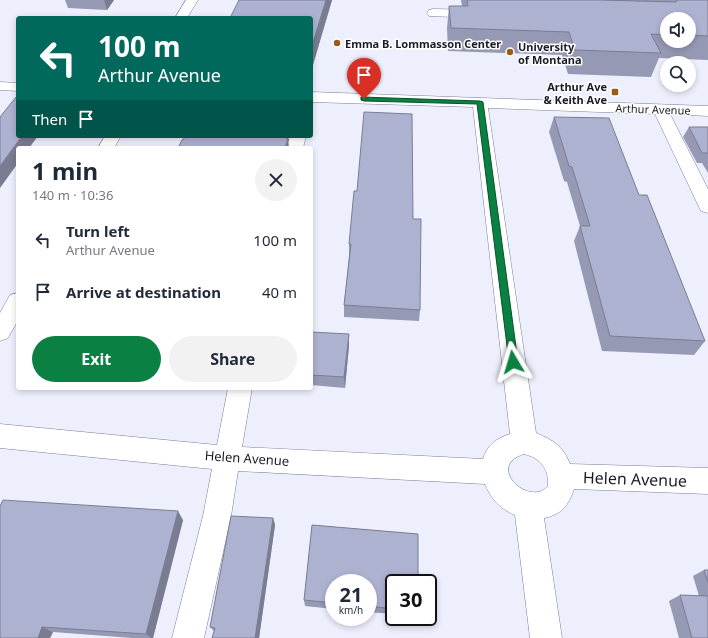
<!DOCTYPE html>
<html lang="en">
<head>
<meta charset="utf-8">
<style>
	:root { --surface:#fff; --page:#f2f2f3; --text:#1f2937; --muted:#747a83; --accent:#0b8043 }
	body { margin:0; font-family:"Noto Sans",sans-serif; background:var(--page); color:var(--text); height:100vh; display:flex; flex-direction:column; font-size:15px; white-space:nowrap }
	* { box-sizing:border-box; margin:0 }
	p { font-size:13px; color:var(--muted) }
	.icon { flex:none; width:22px; height:22px; fill:none; stroke:currentColor; stroke-width:2; stroke-linecap:round; stroke-linejoin:round }
	.map { position:relative; flex:1; overflow:hidden }
	.side { position:absolute; left:16px; top:146px; width:297px; height:244px; display:flex; flex-direction:column; background:var(--surface); border-radius:4px; box-shadow:0 2px 6px #0003 }
	.side>* { flex:none }
	.top-card { position:absolute; left:16px; top:16px; width:297px; height:122px; border-radius:4px; box-shadow:0 2px 6px #0003; background:#00695c; color:#fff; overflow:hidden }
	.buttons { position:absolute; left:660px; top:12px; display:grid; gap:8px }
	.buttons a { display:grid; place-items:center; width:36px; height:36px; border-radius:50%; background:var(--surface); box-shadow:0 2px 6px #0003; font-size:20px }
	.speed { position:absolute; left:325px; top:574px; display:flex; gap:8px; font-size:20px; font-weight:700; text-align:center }
	.speed>* { display:grid; place-content:center; width:52px; height:52px; border-radius:50%; background:var(--surface); box-shadow:0 2px 6px #0003; line-height:1 }
	.speed small { font-size:10px; font-weight:400 }
	.speed .limit { border:2px solid #111; border-radius:6px; background:#fff; color:#111 }
	.pin { position:absolute; display:grid; place-items:center; width:34px; height:34px; color:#fff; margin:-41px -17px; border-radius:50% 50% 50% 0; rotate:-45deg; box-shadow:0 0 4px #0007 }
	.pin .icon { rotate:45deg }
	.me { position:absolute; width:44px; margin:-22px; rotate:353deg; stroke-linejoin:round; filter:drop-shadow(0 0 3px #0008) }
	.turn { display:flex; align-items:center; gap:14px; height:84px; padding:0 16px; font-size:18px }
	.turn .icon { width:52px; height:52px; stroke-width:2.5 }
	.turn b { display:block; font-size:28px; line-height:34px }
	.then { display:flex; align-items:center; height:38px; padding:0 16px; background:#0003; gap:8px; font-size:15px }
	.round { display:grid; place-items:center; flex:none; width:42px; height:42px; border-radius:21px; background:var(--page) }
	.headline { display:flex; align-items:center; justify-content:space-between; height:68px; padding:0 16px }
	h1 { font-size:24px; font-weight:700; line-height:30px }
	.action { display:flex; gap:8px; margin-top:auto; padding:8px 16px }
	.action a { flex:1; height:46px; border-radius:24px; background:var(--accent); color:#fff; font-size:16px; font-weight:700; line-height:46px; text-align:center }
	.action a+a { background:var(--page); color:var(--text) }
	ul { padding:0; list-style:none }
	li { display:flex; align-items:center; gap:12px; height:52px; padding:0 16px }
	li div { flex:1 }
	li b { display:block; font-size:15px }
	li em { font-style:normal }
	.map>svg:first-child { display:block }
</style>
</head>
<body>
<div class="map">
<svg width="708" height="638" viewBox="0 0 708 638">
	<rect width="100%" height="100%" fill="#eeeffd"/>
	<g fill="none" stroke-linecap="round" stroke-linejoin="round">
		<!-- minor casing -->
		<g stroke="#7a7d9a" stroke-width="1">
			<g id="minor">
				<polygon points="186,0 198,0 187,18 175,18"/>
				<polygon points="433,9 478,10 482,11 484,14 482,17 478,18 429,16 427,13 429,10"/>
				<polygon points="0,82 18,83 18,91 0,90"/>
				<path d="M 311,92 L 708,106 L 708,116 L 670,114 L 708,189 L 708,213 L 701,211 L 699,207 L 655,114 L 488,108 L 536,433 C 553,440 563,446 570,464 L 708,468 L 708,494 L 574,489 C 569,505 561,515 544,518 L 562,638 L 530,638 L 515,515 C 500,509 491,499 485,484 L 238,471 L 231,516 L 204,638 L 172,638 L 203,516 L 212,469 L 0,448 L 0,424 L 217,445 L 228,388 L 252,388 L 242,447 L 483,459 C 487,445 497,438 510,434 L 473,107 L 311,102 ZM 524,454 C 541,458 549,469 548,486 C 530,508 484,466 524,454 Z"/>
				<polygon points="105,136 121,136 114,148 98,148"/>
				<polygon points="290,136 306,136 303,148 287,148"/>
				<polygon points="18,293 18,320 8,338 0,341 0,313 10,295"/>
			</g>
		</g>
		<!-- minor -->
		<use href="#minor" fill="#fff" fill-rule="evenodd"/>
	</g>
	<!-- wall -->
	<g fill="#9699b4" fill-rule="evenodd">
		<polygon points="65,0 114,0 107,10 68,8"/>
		<polygon points="332,0 312,68 311,68 311,18"/>
		<path d="M 461,0 L 708,0 L 708,60 L 659,58 L 651,77 L 568,74 L 562,55 L 448,51 L 447,28 L 449,6 L 462,6 ZM 667,19 L 689,19 L 689,41 L 667,41 Z"/>
		<polygon points="554,117 639,195 705,341 694,355 602,351 574,241 580,226 567,182 564,181 549,132"/>
		<polygon points="689,127 708,127 708,173 702,163 697,163 683,137"/>
		<polygon points="413,219 420,310 419,321 344,317 344,305 349,256 349,244"/>
		<polygon points="311,332 349,345 345,388 311,385"/>
		<polygon points="273,518 275,525 259,638 212,638 214,631 210,627"/>
		<polygon points="183,520 153,638 132,638 53,632 50,638 0,638"/>
		<polygon points="312,525 418,534 418,583 394,583 394,614 368,612 368,583 334,583 334,609 305,606 304,600"/>
		<polygon points="704,570 708,570 708,638 679,638 669,601 680,595 699,596 693,576"/>
	</g>
	<!-- shaded-wall -->
	<g fill="#7a7d92">
		<polygon points="104,0 114,0 107,10"/>
		<polygon points="326,0 332,0 312,68 311,49"/>
		<polygon points="22,136 38,136 29,148 18,148 18,163 0,188 0,166"/>
		<polygon points="285,136 288,136 288,139 289,148 285,148"/>
		<polygon points="349,334 349,345 345,388 344,377"/>
		<polygon points="178,511 183,520 153,638 151,638 146,634"/>
		<polygon points="273,518 275,525 259,638 255,638"/>
		<polygon points="42,627 53,632 50,638 38,638"/>
	</g>
	<!-- building -->
	<g fill="#aeb2d1" stroke="#7a7d92">
		<polygon points="239,0 326,0 311,49 311,18 230,18"/>
		<polygon points="467,0 600,0 676,2 677,0 708,0 708,36 689,35 689,19 667,19 667,35 651,34 661,53 575,50 569,32 451,28 449,6 468,6"/>
		<polygon points="16,97 18,97 18,136 22,136 0,166 0,117"/>
		<polygon points="364,112 412,114 413,219 421,219 420,310 344,305 351,244 349,244 354,191 357,191"/>
		<polygon points="554,117 609,118 639,195 647,195 705,341 610,336 580,226 590,226 572,167 569,166"/>
		<polygon points="689,127 708,127 708,153 702,153"/>
		<polygon points="185,136 285,136 284,137 288,139 285,148 178,148 182,140 183,140"/>
		<polygon points="311,332 349,334 344,377 311,375"/>
		<polygon points="3,500 178,511 146,634 42,627 38,638 0,638 0,506"/>
		<polygon points="231,516 273,518 255,638 212,638 215,628 210,627"/>
		<polygon points="312,525 418,534 418,583 394,583 394,609 368,606 368,583 334,583 334,603 304,600"/>
		<polygon points="704,570 708,570 708,582"/>
		<polygon points="680,595 708,596 708,638 692,638"/>
	</g>
	<!-- route -->
	<polygon fill="#0b8043" stroke="#07532c" points="361,97 480,101 483,102 518,362 517,364 510,364 509,362 477,104 364,101 361,100"/>
	<!-- markers -->
	<g fill="#956015" stroke="#fff" stroke-width="1.5">
		<circle cx="337" cy="43" r="4"/>
		<circle cx="510" cy="52" r="4"/>
		<rect x="611" y="88" width="8" height="8" rx="2"/>
	</g>
	<g text-anchor="middle" dominant-baseline="central" stroke-width="3" stroke-linejoin="round" paint-order="stroke">
		<!-- far-poi labels -->
		<g font-size="11" font-weight="bold" fill="#1a1b26" stroke="#fff" text-anchor="start">
			<text x="345" y="43">Emma B. Lommasson Center</text>
			<text x="518" y="46">University<tspan x="518" dy="13">of Montana</tspan></text>
			<text x="607" y="86" text-anchor="end">Arthur Ave<tspan x="607" dy="13">&amp; Keith Ave</tspan></text>
		</g>
		<!-- far-street labels -->
		<g font-size="11" fill="#1a1b26" stroke="#fff">
			<text transform="translate(653 109) rotate(2)">Arthur Avenue</text>
		</g>
		<!-- street labels -->
		<g font-size="13" fill="#1a1b26" stroke="#fff">
			<text transform="translate(247 458) rotate(4)">Helen Avenue</text>
		</g>
		<!-- near-street labels -->
		<g font-size="16" fill="#1a1b26" stroke="#fff">
			<text transform="translate(635 479) rotate(2)">Helen Avenue</text>
		</g>
	</g>
</svg>
<div class="buttons">
<a><svg class="icon" aria-label="sound" viewBox="0 0 24 24"><path d="M4 9h4l5-4v14l-5-4H4zM17 9q2 3 0 6"/></svg></a>
<a><svg class="icon" aria-label="search" viewBox="0 0 24 24"><circle cx="10" cy="10" r="6"/><path d="M15 15l6 6"/></svg></a>
</div>
<div class="speed"><div>21<small>km/h</small></div><div class="limit">30</div></div>
<div class="pin" style="left:364px;top:99px;background:#d93025"><svg class="icon" aria-label="arrive" viewBox="0 0 24 24"><path d="M6 21V4h12l-3 4 3 4H6"/></svg></div>
<svg class="me" style="left:513px;top:362px" viewBox="-20 -20 40 40"><path d="M0-17L14 15 0 8-14 15z" fill="#0b8043" stroke="#fff" stroke-width="4"/></svg>
<div class="top-card">
<div class="turn"><svg class="icon" aria-label="left" viewBox="0 0 24 24"><path d="M17 20v-9H6M10 6l-5 5 5 5"/></svg><div><b>100 m</b>Arthur Avenue</div></div>
<div class="then">Then<svg class="icon" aria-label="arrive" viewBox="0 0 24 24"><path d="M6 21V4h12l-3 4 3 4H6"/></svg></div>
</div>
<section class="side">
<div class="headline"><div><h1>1 min</h1><p>140 m · 10:36</p></div><a class="round"><svg class="icon" aria-label="close" viewBox="0 0 24 24"><path d="M6 6l12 12M18 6L6 18"/></svg></a></div>
<ul>
<li><svg class="icon" aria-label="left" viewBox="0 0 24 24"><path d="M17 20v-9H6M10 6l-5 5 5 5"/></svg><div><b>Turn left</b><p>Arthur Avenue</p></div><em>100 m</em></li>
<li><svg class="icon" aria-label="arrive" viewBox="0 0 24 24"><path d="M6 21V4h12l-3 4 3 4H6"/></svg><div><b>Arrive at destination</b></div><em>40 m</em></li>
</ul>
<div class="action"><a>Exit</a><a>Share</a></div>
</section>
</div>
</body>
</html>
